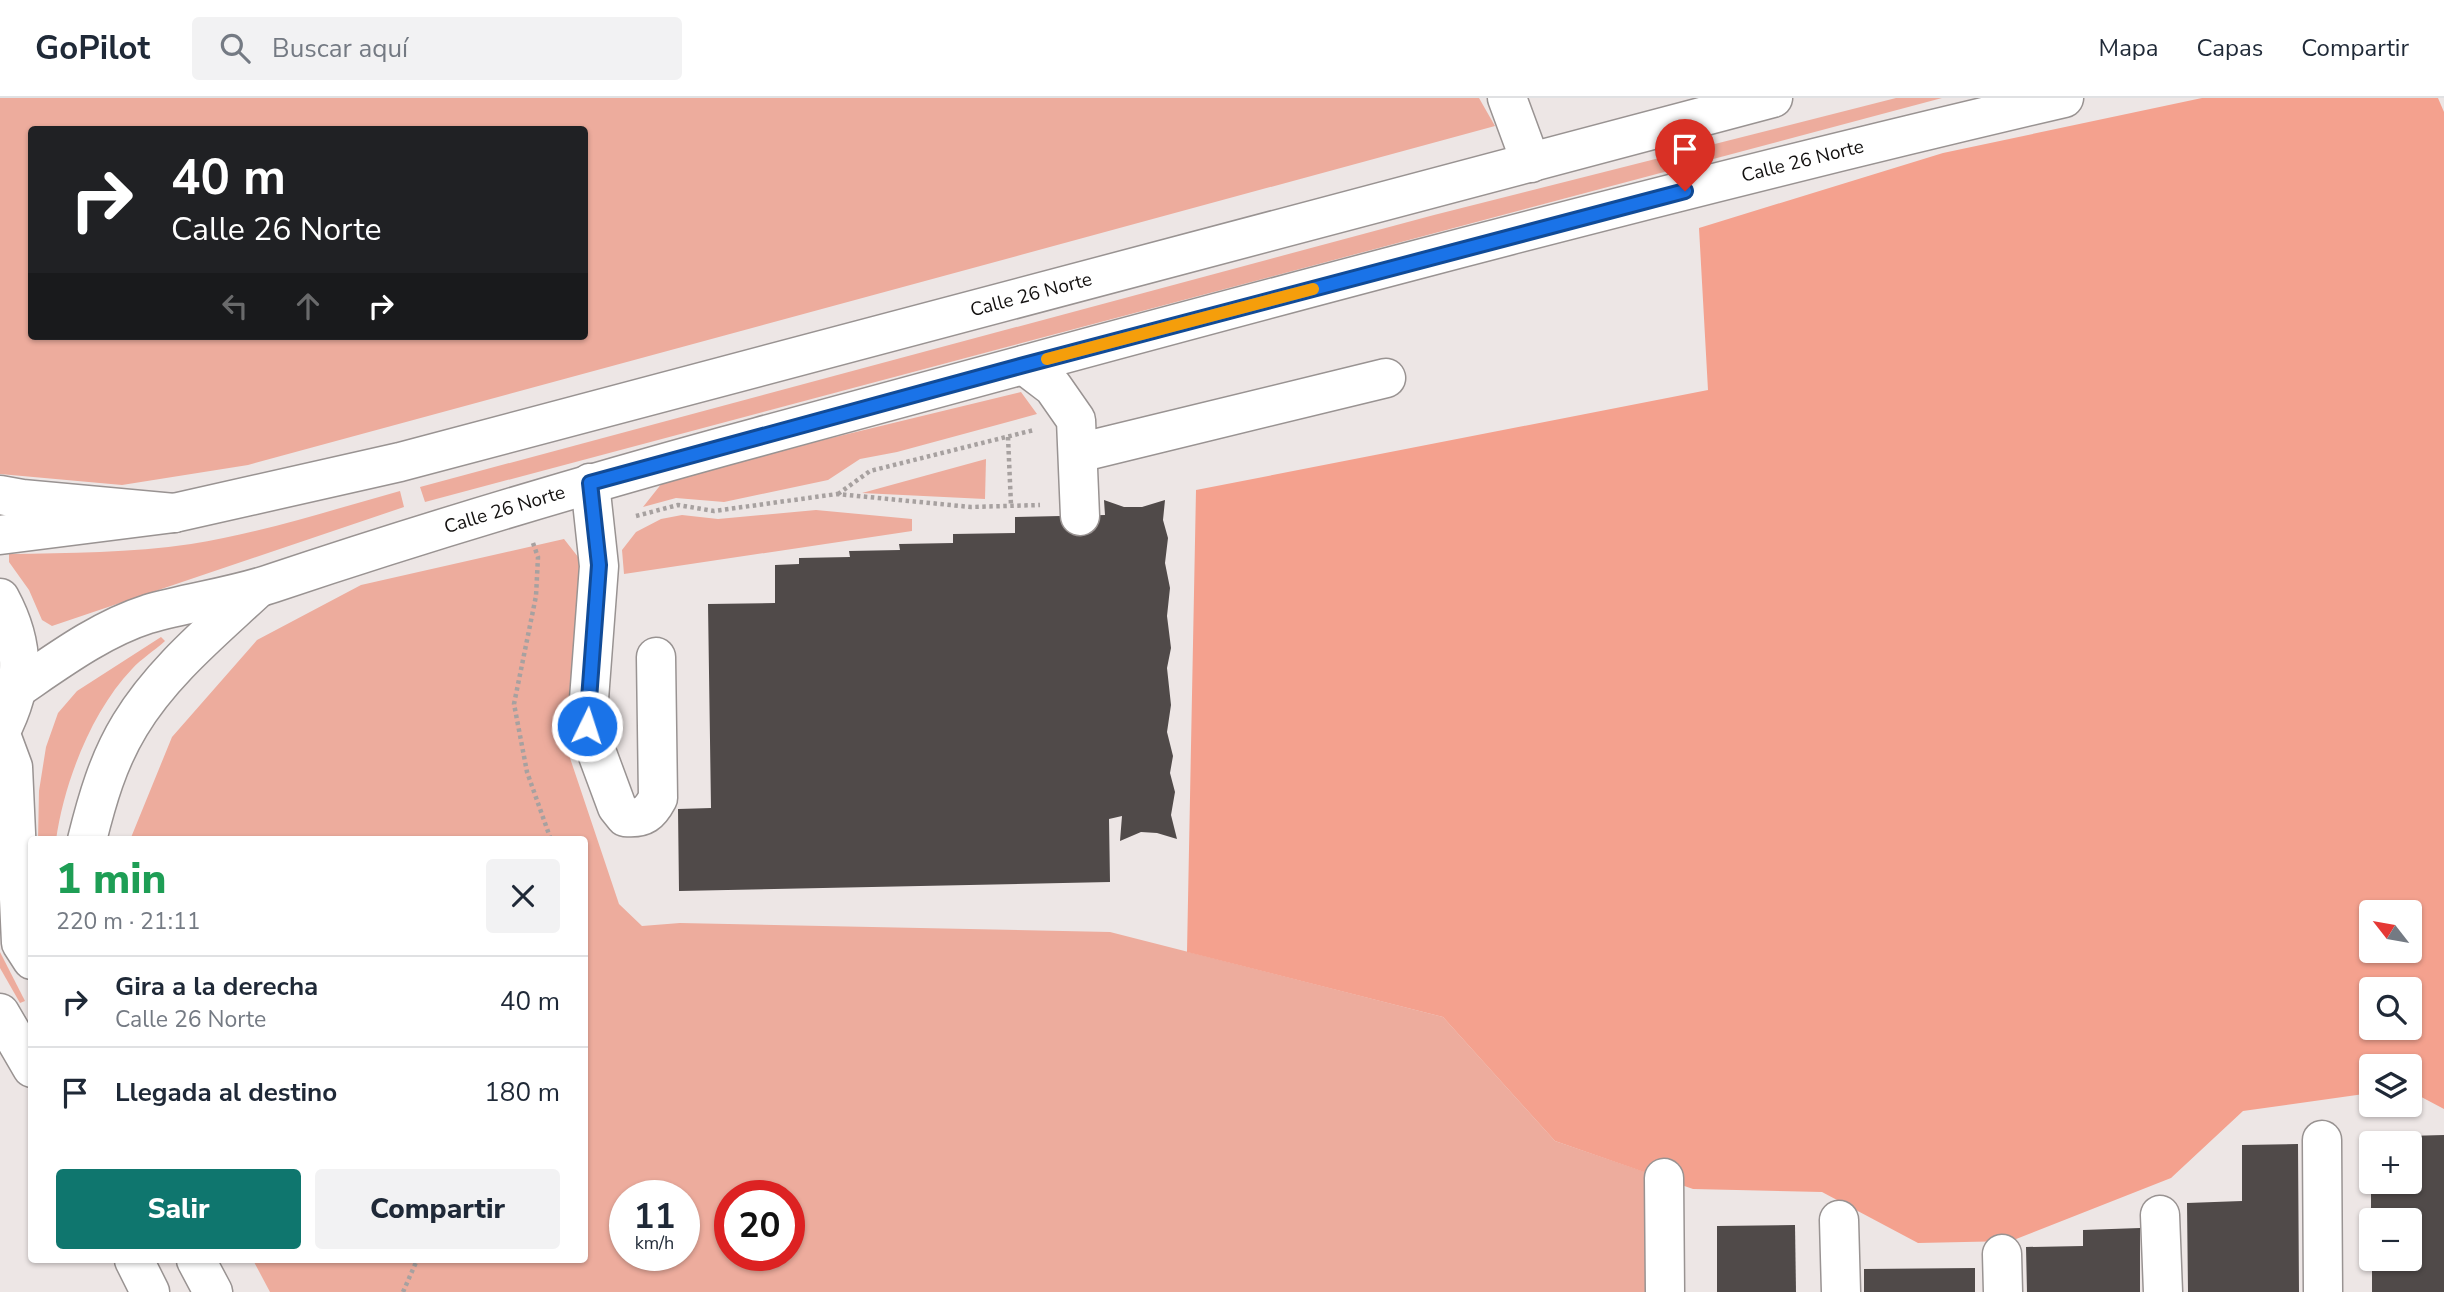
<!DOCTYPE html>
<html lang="es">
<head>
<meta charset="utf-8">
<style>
	:root { --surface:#fff; --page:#f2f2f3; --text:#1f2937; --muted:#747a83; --line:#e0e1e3; --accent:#0f766e }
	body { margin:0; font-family:"Nunito Sans",sans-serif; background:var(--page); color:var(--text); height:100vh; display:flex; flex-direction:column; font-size:26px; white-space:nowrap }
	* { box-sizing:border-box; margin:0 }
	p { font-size:23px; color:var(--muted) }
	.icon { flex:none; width:38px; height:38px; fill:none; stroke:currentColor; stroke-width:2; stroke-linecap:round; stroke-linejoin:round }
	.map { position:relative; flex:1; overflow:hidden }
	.side { position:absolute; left:28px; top:738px; width:560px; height:427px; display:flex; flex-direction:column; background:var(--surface); border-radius:7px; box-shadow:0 2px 5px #0004 }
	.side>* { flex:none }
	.top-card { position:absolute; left:28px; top:28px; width:560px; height:214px; border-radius:7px; box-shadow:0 2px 5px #0004; background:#202124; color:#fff; overflow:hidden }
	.needle { width:46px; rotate:301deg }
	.tools { position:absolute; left:2359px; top:802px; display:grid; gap:14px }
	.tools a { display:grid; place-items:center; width:63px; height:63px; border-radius:7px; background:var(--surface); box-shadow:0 2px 5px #0004; font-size:35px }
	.speed { position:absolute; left:609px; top:1082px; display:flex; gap:14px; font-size:35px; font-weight:700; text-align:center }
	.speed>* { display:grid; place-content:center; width:91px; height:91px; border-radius:50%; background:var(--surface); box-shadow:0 2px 5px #0004; line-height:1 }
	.speed small { font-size:18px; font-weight:400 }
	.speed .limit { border:10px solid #d22; background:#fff; color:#111 }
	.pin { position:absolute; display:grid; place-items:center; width:60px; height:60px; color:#fff; margin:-72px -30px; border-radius:50% 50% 50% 0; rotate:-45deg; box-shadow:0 0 7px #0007 }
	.pin .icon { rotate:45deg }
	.me { position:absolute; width:77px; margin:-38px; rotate:4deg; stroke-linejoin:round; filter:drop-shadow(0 0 5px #0008) }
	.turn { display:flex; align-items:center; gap:24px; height:147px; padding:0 28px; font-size:32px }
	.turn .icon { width:91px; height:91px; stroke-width:2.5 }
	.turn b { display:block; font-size:49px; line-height:60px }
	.lanes { display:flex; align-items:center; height:66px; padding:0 28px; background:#0003; justify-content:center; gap:35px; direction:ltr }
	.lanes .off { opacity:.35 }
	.round { display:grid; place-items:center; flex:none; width:74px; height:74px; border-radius:7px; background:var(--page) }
	.head { display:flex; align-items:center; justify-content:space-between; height:119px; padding:0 28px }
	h1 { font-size:42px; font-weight:800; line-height:52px; color:#1e9e55 }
	.action { display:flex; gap:14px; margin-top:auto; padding:14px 28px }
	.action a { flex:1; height:80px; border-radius:7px; background:var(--accent); color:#fff; font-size:28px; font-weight:800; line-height:80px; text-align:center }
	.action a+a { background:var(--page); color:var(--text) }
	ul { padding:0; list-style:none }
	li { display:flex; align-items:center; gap:21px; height:91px; padding:0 28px; border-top:2px solid var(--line) }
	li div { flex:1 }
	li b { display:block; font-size:26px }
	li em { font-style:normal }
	header { display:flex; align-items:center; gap:42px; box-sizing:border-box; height:98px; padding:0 35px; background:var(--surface); border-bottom:2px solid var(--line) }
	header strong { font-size:33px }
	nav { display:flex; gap:38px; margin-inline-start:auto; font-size:24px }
	.search { width:490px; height:63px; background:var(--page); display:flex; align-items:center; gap:18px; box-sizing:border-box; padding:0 24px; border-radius:7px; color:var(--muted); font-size:26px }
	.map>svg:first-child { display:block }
</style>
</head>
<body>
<header>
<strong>GoPilot</strong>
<div class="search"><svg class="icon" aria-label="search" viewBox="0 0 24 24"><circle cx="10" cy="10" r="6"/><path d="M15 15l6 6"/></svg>Buscar aquí</div>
<nav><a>Mapa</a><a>Capas</a><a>Compartir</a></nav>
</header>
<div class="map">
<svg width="2444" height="1194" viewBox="0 0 2444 1194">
	<rect width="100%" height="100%" fill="#ede6e5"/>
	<!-- green -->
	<g fill="#edac9d" fill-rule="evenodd">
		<path d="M 0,0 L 1479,0 L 1495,28 L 248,367 L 122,387 L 0,376 ZM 32,32 L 584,32 L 584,238 L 32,238 Z"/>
		<polygon points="1896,0 1942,0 425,404 420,389 1434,117"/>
		<polygon points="1021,294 1037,316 897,354 860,361 828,382 724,404 676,400 643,409 666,380"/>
		<polygon points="986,361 985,401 862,395"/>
		<path d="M 400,393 L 404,409 L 52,528 L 42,522 L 29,492 L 9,464 L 9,456 C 69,455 131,455 191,446 C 261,435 331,412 400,393 Z"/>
		<polygon points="816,412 912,421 912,433 624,476 622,452 636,434 661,421 682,417 718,421"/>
		<path d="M 564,441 L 586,469 L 570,660 L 619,806 L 642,828 L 680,825 L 1110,834 L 1443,919 L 1555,1043 L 1651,1076 L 1647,1194 L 270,1194 L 253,1162 L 584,1162 L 584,742 L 130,742 L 172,639 L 257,542 L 361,487 ZM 625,1097 L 684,1097 L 684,1157 L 625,1157 ZM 730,1097 L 789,1097 L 789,1157 L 730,1157 Z"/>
		<path d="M 161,539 L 165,543 C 154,553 141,561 132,571 C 91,614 64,685 56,742 L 38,742 L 39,693 L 46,649 L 58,615 L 77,593 Z"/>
		<polygon points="0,854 25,903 20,905 0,870"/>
	</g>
	<!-- forest -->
	<path fill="#f4a18e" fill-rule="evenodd" d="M 2202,0 L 2438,0 L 2444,14 L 2444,1011 L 2410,993 L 2410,968 L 2371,968 L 2371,995 L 2243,1013 L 2171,1080 L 2011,1143 L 1918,1145 L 1822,1094 L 1693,1091 L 1555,1043 L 1443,919 L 1187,854 L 1196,392 L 1708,292 L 1699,130 L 1943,55 ZM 2371,814 L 2410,814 L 2410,852 L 2371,852 ZM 2371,891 L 2410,891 L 2410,929 L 2371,929 Z"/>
	<!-- building -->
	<g fill="#504a49">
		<polygon points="1104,402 1124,409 1142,409 1165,402 1163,422 1168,440 1165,465 1170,490 1167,518 1171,550 1167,570 1171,607 1167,634 1173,658 1170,675 1175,694 1171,717 1177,741 1157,735 1141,734 1120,743 1122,718 1109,721 1110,784 679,793 678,711 711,710 708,506 775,505 775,467 799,466 799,460 850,459 849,453 900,452 899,446 953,445 953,436 1015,435 1015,419 1105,417"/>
		<polygon points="2444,1037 2444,1194 2372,1194 2372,1160 2410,1160 2410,1122 2371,1122 2371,1083 2410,1083 2410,1045 2371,1045 2370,1039"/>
		<polygon points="2298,1046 2299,1194 2188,1194 2187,1105 2242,1103 2242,1047"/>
		<polygon points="1795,1127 1796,1194 1717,1194 1717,1128"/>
		<polygon points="2140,1130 2140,1194 2027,1194 2026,1149 2083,1148 2083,1132"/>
		<polygon points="1975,1170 1975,1194 1864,1194 1864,1171"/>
	</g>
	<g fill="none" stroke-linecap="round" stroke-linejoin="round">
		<!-- minor casing -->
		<g stroke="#999392" stroke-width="41">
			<g id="minor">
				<polyline points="1507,0 1531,65"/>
				<polyline points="1024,267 1053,289 1076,322 1080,418"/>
				<polyline points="1078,355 1386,280"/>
				<path d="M 590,385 L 599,468 L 587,628 L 617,709 L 625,719 C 644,721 650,715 658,700 L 656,559"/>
				<path id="s1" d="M 0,437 L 174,415 L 400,364 L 1773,0"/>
				<path id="s2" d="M 18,590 C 59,562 101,531 148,516 C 189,504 232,499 273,485 C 422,435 573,390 725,348 C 1169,227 1615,105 2064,0"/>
				<polyline points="2322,1042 2323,1194"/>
				<polyline points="1664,1080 1665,1194"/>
				<polyline points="2160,1117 2163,1194"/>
				<polyline points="1839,1122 1841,1194"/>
				<polyline points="2002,1156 2003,1194"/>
			</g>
		</g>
		<!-- major casing -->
		<g stroke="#999392" stroke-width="41">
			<g id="major">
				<polyline points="0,397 22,401 174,415"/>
				<path d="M 0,500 C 26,548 25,587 0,635"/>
				<polyline points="0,634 13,669 21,845 32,862"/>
				<path d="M 87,742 C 97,702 108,663 130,627 C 162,574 212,533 257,491"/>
				<polyline points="0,915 32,970"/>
				<polyline points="134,1162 150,1194"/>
				<polyline points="196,1162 213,1194"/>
			</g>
		</g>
		<!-- path -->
		<g stroke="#a7a1a0" stroke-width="4.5" stroke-dasharray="3.5 3.5" stroke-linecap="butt">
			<polyline points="1008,339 1011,407"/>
			<polyline points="838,396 870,373 1034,332"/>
			<polyline points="636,418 678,407 714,413 837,396 971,409 1040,407"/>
			<polyline points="533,445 538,459 536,498 514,606 527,674 551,742"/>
			<polyline points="403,1194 417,1162"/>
		</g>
		<!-- minor -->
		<use href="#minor" stroke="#fff" stroke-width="38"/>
		<!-- major -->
		<use href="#major" stroke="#fff" stroke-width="38"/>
	</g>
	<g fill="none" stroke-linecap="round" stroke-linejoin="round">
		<!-- route casing -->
		<g stroke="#114b97" stroke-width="18">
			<polyline id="route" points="587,628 599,467 590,385 1024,267 1685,93"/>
		</g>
		<!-- route -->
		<use href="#route" stroke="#1a73e8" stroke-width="12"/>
		<!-- slow -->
		<polyline stroke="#f59e0b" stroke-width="12" points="1047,261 1313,191"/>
	</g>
	<g text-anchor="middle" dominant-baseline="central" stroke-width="7" stroke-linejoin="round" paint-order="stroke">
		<!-- street labels -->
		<g font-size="19" fill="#12100f" stroke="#fff">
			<text stroke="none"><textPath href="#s2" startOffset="1866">Calle 26 Norte</textPath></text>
			<text stroke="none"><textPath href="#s1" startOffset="1060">Calle 26 Norte</textPath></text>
			<text stroke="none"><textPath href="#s2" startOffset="522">Calle 26 Norte</textPath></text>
		</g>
	</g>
</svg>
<div class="tools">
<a><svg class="needle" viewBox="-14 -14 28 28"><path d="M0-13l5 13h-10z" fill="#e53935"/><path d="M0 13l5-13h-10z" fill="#747a83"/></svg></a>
<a><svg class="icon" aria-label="search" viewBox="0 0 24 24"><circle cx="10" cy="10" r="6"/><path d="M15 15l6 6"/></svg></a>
<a><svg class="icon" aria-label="layers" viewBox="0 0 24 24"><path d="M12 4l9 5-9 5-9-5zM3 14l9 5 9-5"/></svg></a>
<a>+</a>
<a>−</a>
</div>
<div class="speed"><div>11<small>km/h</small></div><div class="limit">20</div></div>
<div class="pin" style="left:1685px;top:93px;background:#d93025"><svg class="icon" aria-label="arrive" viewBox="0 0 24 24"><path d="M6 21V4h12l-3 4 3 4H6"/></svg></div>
<svg class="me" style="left:587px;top:628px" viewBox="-20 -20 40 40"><circle r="17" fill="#1a73e8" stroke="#fff" stroke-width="3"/><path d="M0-11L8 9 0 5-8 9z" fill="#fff"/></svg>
<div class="top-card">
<div class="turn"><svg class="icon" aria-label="right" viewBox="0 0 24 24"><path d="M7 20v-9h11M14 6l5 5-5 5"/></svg><div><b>40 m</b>Calle 26 Norte</div></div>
<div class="lanes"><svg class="icon off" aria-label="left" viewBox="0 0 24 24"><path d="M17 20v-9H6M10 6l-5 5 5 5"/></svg><svg class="icon off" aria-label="ahead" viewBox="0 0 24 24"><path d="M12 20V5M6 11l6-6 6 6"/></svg><svg class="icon" aria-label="right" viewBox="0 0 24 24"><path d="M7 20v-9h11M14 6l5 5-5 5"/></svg></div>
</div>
<section class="side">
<div class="head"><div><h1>1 min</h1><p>220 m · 21:11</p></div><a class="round"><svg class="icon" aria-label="close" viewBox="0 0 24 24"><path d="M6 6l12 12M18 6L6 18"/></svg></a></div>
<ul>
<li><svg class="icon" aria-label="right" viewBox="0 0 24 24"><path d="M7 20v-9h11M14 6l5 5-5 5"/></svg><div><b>Gira a la derecha</b><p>Calle 26 Norte</p></div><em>40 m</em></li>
<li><svg class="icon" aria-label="arrive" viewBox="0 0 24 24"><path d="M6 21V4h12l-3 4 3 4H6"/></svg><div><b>Llegada al destino</b></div><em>180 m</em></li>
</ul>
<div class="action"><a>Salir</a><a>Compartir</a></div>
</section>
</div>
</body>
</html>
